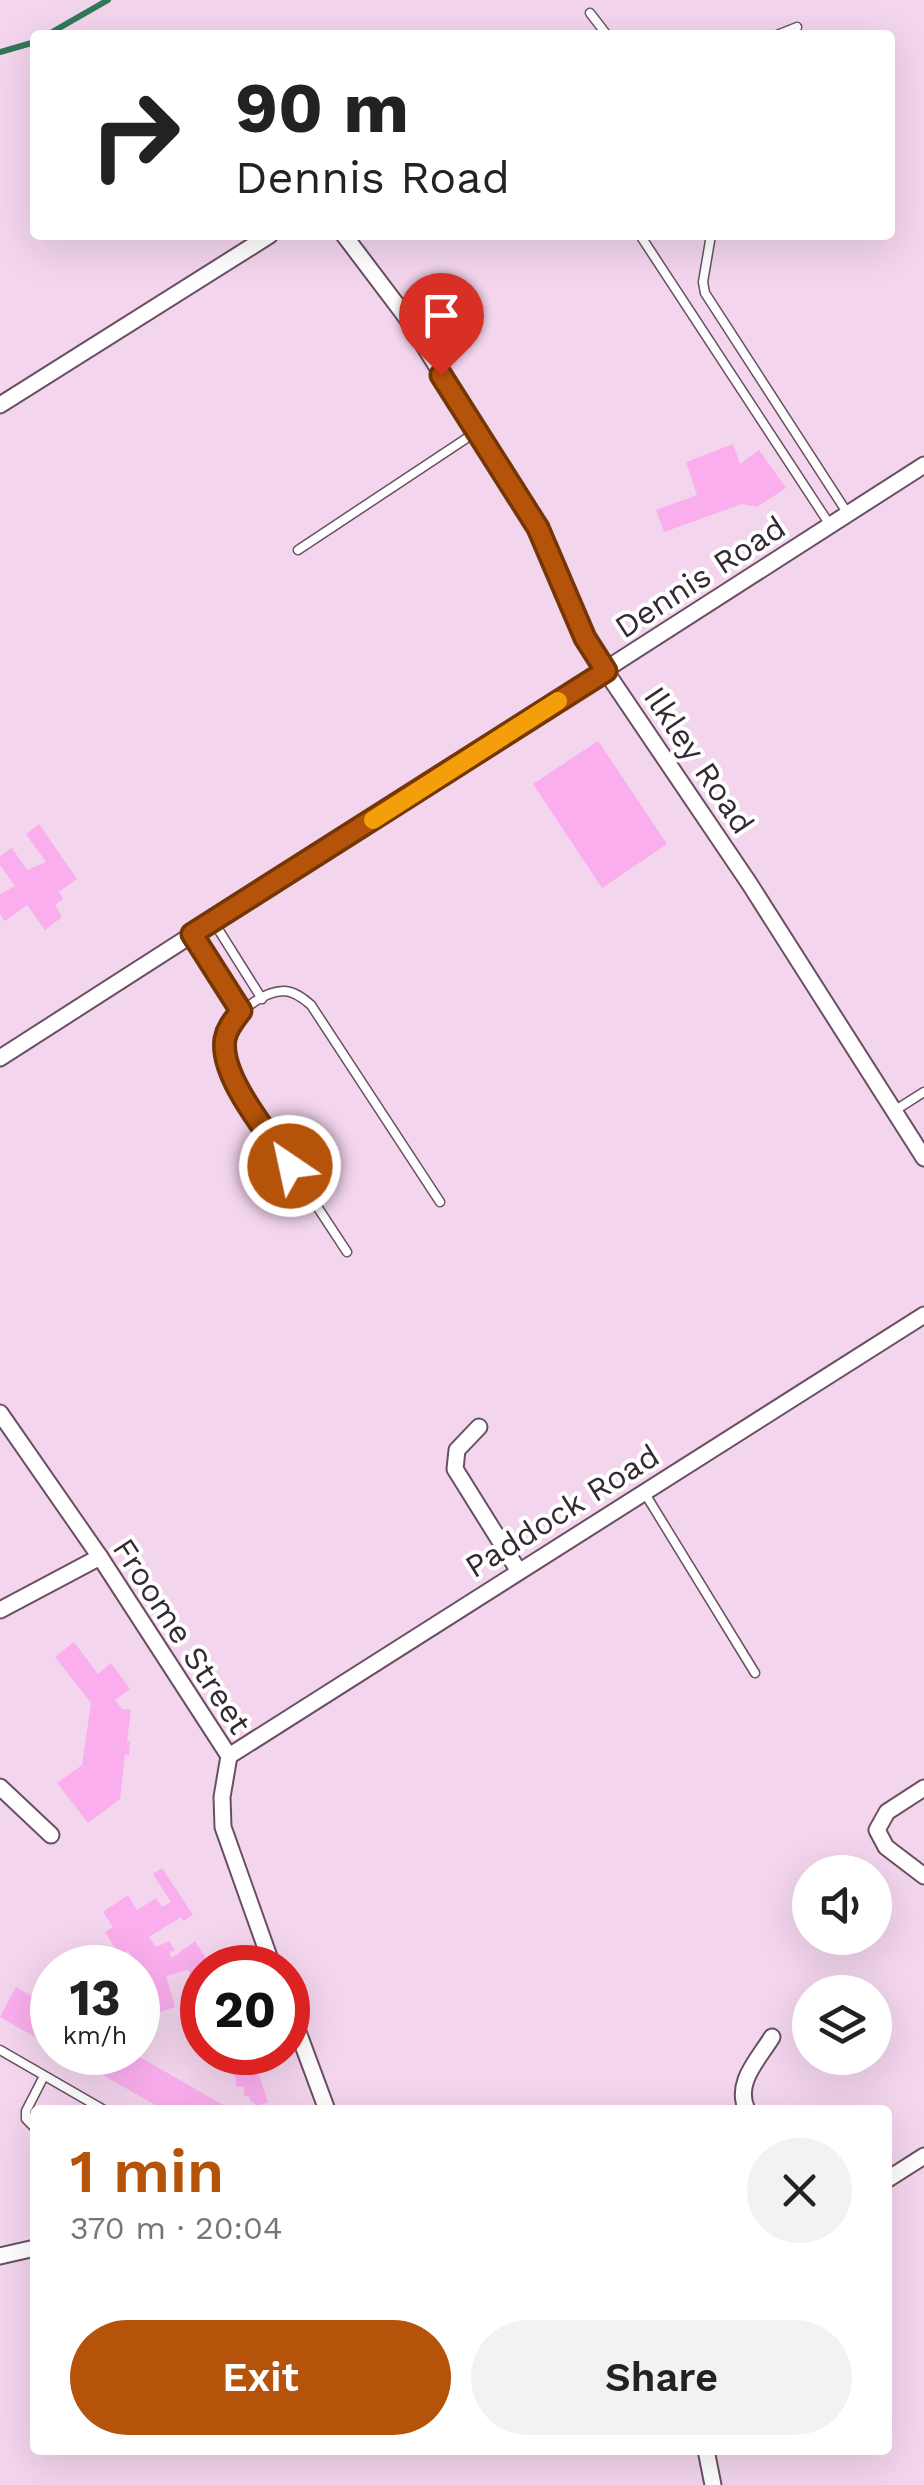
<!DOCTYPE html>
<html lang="en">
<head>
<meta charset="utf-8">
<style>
	:root { --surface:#fff; --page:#f2f2f2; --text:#222; --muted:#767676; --accent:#b45309 }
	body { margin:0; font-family:"Work Sans",sans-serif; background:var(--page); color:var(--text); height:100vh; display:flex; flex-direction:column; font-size:38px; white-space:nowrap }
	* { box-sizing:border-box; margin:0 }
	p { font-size:32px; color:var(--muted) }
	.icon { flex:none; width:55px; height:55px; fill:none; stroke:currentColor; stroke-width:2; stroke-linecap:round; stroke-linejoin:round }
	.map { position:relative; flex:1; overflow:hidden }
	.panel { position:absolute; left:30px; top:2105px; width:862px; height:350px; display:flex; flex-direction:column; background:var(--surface); border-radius:10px; box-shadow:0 10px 40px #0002 }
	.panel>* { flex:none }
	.top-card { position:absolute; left:30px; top:30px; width:865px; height:210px; border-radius:10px; box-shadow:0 10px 40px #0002; background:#fff; color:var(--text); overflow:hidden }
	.tools { position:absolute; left:792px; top:1855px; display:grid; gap:20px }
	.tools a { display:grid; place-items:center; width:100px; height:100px; border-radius:50%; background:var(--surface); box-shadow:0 10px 40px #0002; font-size:50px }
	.speed { position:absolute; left:30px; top:1945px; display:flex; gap:20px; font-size:50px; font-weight:700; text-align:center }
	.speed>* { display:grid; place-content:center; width:130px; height:130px; border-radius:50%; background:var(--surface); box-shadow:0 10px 40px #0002; line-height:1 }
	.speed small { font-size:25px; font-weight:400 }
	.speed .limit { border:15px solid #d22; background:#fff; color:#111 }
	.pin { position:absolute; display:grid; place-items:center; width:85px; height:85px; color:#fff; margin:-102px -42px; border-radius:50% 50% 50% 0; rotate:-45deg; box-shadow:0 0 10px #0007 }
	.pin .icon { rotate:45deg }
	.me { position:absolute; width:110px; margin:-55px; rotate:326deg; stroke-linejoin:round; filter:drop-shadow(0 0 8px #0008) }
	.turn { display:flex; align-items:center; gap:35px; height:210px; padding:0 40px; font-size:45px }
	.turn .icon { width:130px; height:130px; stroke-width:2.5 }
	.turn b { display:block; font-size:70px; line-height:85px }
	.round { display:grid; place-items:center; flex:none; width:105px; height:105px; border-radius:52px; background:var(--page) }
	.headline { display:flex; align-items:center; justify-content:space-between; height:170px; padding:0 40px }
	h1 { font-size:60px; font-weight:600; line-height:75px; color:var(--accent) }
	.action { display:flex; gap:20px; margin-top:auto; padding:20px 40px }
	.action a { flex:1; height:115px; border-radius:60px; background:var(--accent); color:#fff; font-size:40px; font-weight:600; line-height:115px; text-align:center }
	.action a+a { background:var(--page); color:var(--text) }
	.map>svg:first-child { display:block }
</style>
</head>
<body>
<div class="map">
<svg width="924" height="2485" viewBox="0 0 924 2485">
	<rect width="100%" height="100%" fill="#f3d5ed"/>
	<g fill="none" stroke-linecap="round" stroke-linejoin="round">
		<!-- stream -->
		<g stroke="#317758" stroke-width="6">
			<polyline points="47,35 108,0"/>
			<polyline points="0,52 35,42"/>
		</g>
	</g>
	<!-- building -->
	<g fill="#fbaeee">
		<polygon points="733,444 740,464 759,450 786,488 757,507 742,504 664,532 656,510 697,495 686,462"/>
		<polygon points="598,741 667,844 602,888 533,784"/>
		<polygon points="39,824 77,879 59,892 63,899 55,905 62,917 45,930 27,905 5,921 0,914 0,894 15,886 0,865 0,856 12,848 27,870 46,862 26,834"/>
		<polygon points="74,1642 98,1674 111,1663 130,1689 115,1700 122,1709 131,1710 127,1741 130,1741 129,1755 125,1755 120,1799 88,1823 57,1783 82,1765 91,1703 55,1657"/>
		<polygon points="162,1868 193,1915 183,1921 181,1917 149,1937 156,1947 169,1941 175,1950 169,1953 172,1958 195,1941 212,1968 202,1968 202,1993 188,1970 166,1976 175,2007 160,2012 155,1996 150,1997 147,1987 152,1985 148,1971 143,1974 128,1951 120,1956 105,1932 113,1927 103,1912 128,1895 137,1910 156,1898 162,1907 171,1902 153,1874"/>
		<polygon points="16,1987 52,2008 52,2047 0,2017"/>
		<polygon points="63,2052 131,2052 232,2110 164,2110"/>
		<polygon points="219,2052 255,2052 256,2066 268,2102 258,2106 250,2100 249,2096 244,2096 244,2087 236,2087 236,2078 224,2065"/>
	</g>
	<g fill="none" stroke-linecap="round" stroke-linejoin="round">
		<!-- service casing -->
		<g stroke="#694f64" stroke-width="11">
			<g id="service">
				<polyline points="590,13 607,35"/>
				<polyline points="777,35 797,27"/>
				<polyline points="640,235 830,525"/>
				<polyline points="711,235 703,282 705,293 848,514"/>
				<polyline points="298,550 476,432"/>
				<polyline points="213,921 262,999"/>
				<polyline points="193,935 241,1011"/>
				<polyline points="894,1111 924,1092"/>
				<path d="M 347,1252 L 234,1080 C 227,1065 221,1050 227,1034 C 233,1014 262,992 283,991 C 294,991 303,998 311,1005 L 440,1202"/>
				<polyline points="644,1492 755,1673"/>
				<polyline points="0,2050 104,2110"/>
				<polyline points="35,2128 26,2119 26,2111 44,2076"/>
			</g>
		</g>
		<!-- minor casing -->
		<g stroke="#694f64" stroke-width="19">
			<g id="minor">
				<polyline points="344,235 406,317 538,528 594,654 749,883 924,1158"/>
				<polyline points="0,405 270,235"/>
				<polyline points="0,1058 924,465"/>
				<polyline points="0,1413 100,1557 229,1756 222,1797 223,1827 273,1968"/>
				<polyline points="479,1427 457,1450 455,1469 518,1570"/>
				<polyline points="0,1610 100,1557"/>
				<polyline points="229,1756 924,1315"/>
				<polyline points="0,1787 51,1835"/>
				<polyline points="924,1788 887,1812 877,1830 886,1847 924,1876"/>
				<polyline points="288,2005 327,2110"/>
				<path d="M 747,2110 C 734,2083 758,2060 772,2037"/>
				<polyline points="888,2179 924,2156"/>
				<polyline points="0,2256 35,2248"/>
				<polyline points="706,2450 713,2485"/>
			</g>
		</g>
		<!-- service -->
		<use href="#service" stroke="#fff" stroke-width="8"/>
		<!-- minor -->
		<use href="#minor" stroke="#fff" stroke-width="15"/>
	</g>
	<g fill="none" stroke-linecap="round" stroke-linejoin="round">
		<!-- route casing -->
		<g stroke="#753606" stroke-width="25">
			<path id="route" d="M 290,1166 C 270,1135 219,1077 225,1039 C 227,1028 234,1020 241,1011 L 192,934 L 606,671 L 585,638 L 538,528 L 441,375"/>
		</g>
		<!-- route -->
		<use href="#route" stroke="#b45309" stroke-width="18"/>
		<!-- slow -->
		<polyline stroke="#f59e0b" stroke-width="18" points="373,820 558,701"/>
	</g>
	<g text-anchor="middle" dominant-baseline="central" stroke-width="8" stroke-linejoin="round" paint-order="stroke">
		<!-- street labels -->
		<g font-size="32" fill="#352933" stroke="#fff">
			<text transform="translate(700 577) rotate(-33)">Dennis Road</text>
			<text transform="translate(699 760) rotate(56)">Ilkley Road</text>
			<text transform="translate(562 1511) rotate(-32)">Paddock Road</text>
			<text transform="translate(182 1636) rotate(57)">Froome Street</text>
		</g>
	</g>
</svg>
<div class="tools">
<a><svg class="icon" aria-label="sound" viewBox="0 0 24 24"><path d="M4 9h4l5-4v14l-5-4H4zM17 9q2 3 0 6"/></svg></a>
<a><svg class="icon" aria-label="layers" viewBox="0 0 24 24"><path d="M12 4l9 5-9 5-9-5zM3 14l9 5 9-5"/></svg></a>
</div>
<div class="speed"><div>13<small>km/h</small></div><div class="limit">20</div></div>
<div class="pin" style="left:441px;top:375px;background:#d93025"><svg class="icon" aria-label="arrive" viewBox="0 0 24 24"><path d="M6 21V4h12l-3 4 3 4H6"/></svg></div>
<svg class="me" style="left:290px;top:1166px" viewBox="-20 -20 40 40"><circle r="17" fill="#b45309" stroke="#fff" stroke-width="3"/><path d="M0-11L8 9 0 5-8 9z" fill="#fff"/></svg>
<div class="top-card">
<div class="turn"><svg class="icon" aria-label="right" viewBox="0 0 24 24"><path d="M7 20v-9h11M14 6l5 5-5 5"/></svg><div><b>90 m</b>Dennis Road</div></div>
</div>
<section class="panel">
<div class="headline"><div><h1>1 min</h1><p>370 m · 20:04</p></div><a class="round"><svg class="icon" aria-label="close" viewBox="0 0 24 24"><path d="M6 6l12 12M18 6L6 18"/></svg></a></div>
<div class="action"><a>Exit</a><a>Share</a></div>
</section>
</div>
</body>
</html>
